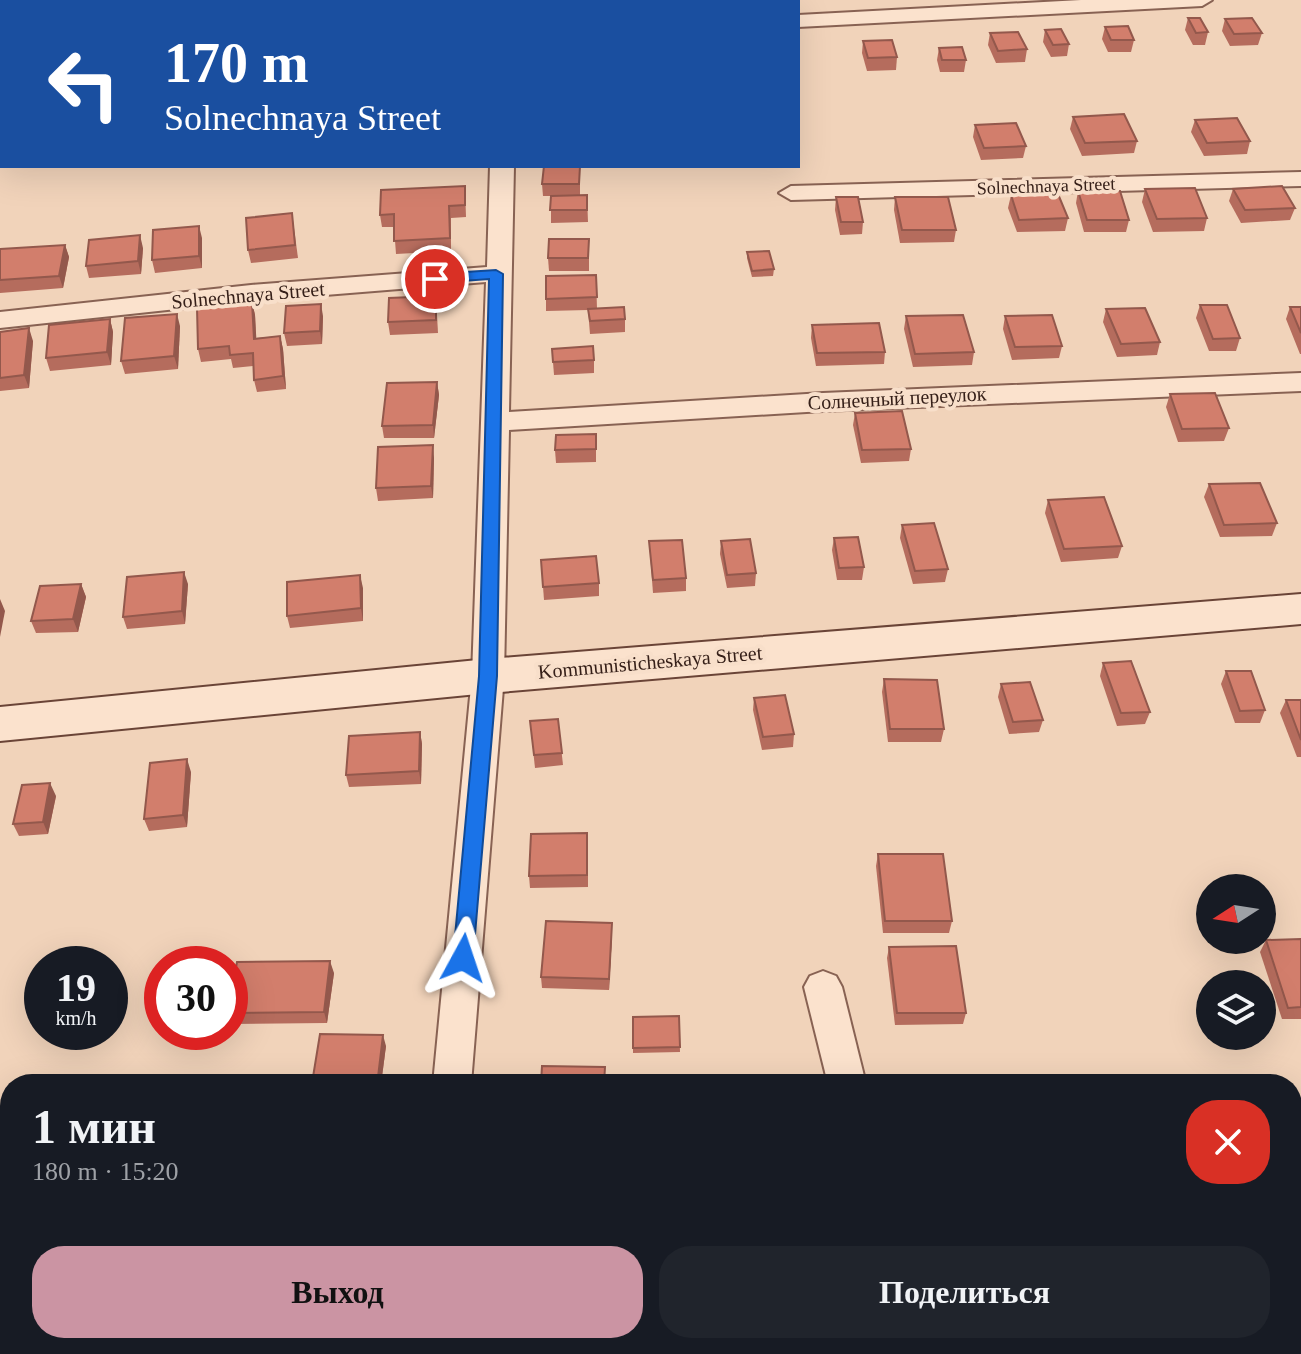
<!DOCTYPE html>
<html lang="ru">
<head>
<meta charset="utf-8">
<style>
	:root { --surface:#171b24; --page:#20242c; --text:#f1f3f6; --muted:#9ea1a6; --accent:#cb94a3 }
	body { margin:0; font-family:Georgia,serif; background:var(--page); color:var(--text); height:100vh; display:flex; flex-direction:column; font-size:30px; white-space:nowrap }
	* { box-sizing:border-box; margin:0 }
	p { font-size:26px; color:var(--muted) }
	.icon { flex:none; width:44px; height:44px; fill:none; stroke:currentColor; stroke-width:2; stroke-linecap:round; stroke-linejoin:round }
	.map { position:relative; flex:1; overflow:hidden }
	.side { position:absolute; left:0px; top:1074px; width:1302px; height:280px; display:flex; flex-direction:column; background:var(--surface); border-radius:32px 32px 0 0; box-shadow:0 8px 32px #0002 }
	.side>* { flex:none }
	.top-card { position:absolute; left:0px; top:0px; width:800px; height:168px; box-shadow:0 8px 32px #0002; background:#1a4fa0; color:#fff; overflow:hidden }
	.needle { width:52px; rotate:258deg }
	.controls { position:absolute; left:1196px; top:874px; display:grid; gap:16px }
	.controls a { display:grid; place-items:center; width:80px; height:80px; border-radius:50%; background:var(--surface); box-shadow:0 8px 32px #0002; font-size:40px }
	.speed { position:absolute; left:24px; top:946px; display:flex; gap:16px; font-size:40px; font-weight:700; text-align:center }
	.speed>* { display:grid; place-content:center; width:104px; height:104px; border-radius:50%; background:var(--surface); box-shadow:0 8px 32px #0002; line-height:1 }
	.speed small { font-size:20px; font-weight:400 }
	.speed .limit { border:12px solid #d22; background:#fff; color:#111 }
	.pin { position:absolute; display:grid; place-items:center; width:68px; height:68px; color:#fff; margin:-34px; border:4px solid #fff; border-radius:50%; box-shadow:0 2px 8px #0007 }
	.me { position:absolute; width:88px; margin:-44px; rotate:5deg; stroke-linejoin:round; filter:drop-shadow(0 0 6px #0008) }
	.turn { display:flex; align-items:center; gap:28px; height:168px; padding:0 32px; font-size:36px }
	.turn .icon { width:104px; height:104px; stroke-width:2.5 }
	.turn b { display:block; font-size:56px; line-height:68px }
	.round { display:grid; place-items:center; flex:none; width:84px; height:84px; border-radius:32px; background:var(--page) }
	.overview { display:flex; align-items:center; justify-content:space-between; height:136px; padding:0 32px }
	h1 { font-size:48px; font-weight:700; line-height:60px }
	.cta { display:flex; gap:16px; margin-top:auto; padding:16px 32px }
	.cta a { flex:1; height:92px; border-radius:32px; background:var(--accent); color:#111; font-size:32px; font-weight:700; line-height:92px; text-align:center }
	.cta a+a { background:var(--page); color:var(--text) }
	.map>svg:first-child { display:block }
</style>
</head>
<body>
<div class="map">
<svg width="1301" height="1354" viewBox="0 0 1301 1354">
	<rect width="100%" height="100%" fill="#f1d3ba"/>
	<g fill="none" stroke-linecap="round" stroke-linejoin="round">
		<!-- minor casing -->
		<g stroke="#886253" stroke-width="4">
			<g id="minor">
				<polygon points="1081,0 1212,0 1202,6 798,27 798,15"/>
				<rect x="0" y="68" width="2" height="14"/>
				<polygon points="490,166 514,166 509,412 823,393 1301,373 1301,391 823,411 509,430 504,676 471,1084 433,1084 472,676 486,282 251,301 0,328 0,312 251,285 487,267"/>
				<polygon points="1301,172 1301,186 791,200 779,193 791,186"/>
				<polygon points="823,971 836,976 842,987 866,1084 828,1084 804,987 810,976"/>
				<polygon points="1292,1306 1301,1306 1301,1348 1281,1344 1292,1344"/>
				<rect x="407" y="1344" width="44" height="10"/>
			</g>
		</g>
		<!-- secondary casing -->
		<g stroke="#6a4437" stroke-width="4">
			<polygon id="secondary" points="1301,594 1301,624 488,693 0,741 0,707 488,659"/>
		</g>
		<!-- minor -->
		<use href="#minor" fill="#fbe2cd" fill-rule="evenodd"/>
		<!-- secondary -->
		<use href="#secondary" fill="#fbe2cd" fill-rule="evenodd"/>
	</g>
	<!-- wall -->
	<g fill="#b56c5d">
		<polygon points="1188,18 1208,32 1205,45 1193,45 1185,30"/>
		<polygon points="1225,19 1262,33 1258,45 1230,46 1222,31"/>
		<polygon points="1105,27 1134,40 1131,52 1108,52 1102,39"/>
		<polygon points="1045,30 1069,44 1067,56 1051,57 1043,42"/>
		<polygon points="990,33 1027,49 1025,62 996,63 988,45"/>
		<polygon points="863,41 897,57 896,70 867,71 862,53"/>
		<polygon points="939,48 966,60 964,72 940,72 937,60"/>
		<polygon points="1073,117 1137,141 1134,153 1082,156 1070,129"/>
		<polygon points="1195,120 1250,141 1247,154 1204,156 1191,132"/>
		<polygon points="975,125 1026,146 1023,158 981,160 973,137"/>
		<polygon points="580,166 580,195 587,195 588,222 551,223 551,196 543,196 542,184"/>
		<polygon points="465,186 466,217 451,218 451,251 396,254 394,227 382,227 380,215"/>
		<polygon points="1145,189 1207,218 1204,231 1153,232 1142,202"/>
		<polygon points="1233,189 1295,208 1290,220 1241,223 1229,201"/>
		<polygon points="1078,191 1129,220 1126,232 1084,232 1076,203"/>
		<polygon points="1011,195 1068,218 1065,231 1017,232 1008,208"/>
		<polygon points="836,197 863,222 862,234 840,235 835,210"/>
		<polygon points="895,197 956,230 954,242 900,243 894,210"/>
		<polygon points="292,213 298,258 251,263 248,250"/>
		<polygon points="202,238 202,268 155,273 152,260"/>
		<polygon points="65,245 69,257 63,288 0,293 0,249"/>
		<polygon points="143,248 141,274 89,278 86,266"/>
		<polygon points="589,251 589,271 549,271 548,258"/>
		<polygon points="747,252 774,269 773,276 752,277 747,258"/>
		<polygon points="596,275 597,309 625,319 625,332 590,334 588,310 546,311 546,299"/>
		<polygon points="436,296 438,333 390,335 388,322"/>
		<polygon points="252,302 255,315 256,338 280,336 283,349 286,389 257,392 254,380 253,366 233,368 231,359 201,362 198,349"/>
		<polygon points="1200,305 1240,338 1236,351 1209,351 1196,318"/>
		<polygon points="1290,307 1301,307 1301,354 1300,354 1286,319"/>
		<polygon points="1106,309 1160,342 1157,355 1117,357 1103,322"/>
		<polygon points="323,316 322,344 287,346 284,333"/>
		<polygon points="906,316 974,352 972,365 913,367 904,329"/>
		<polygon points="1005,316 1062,346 1059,358 1012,360 1003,329"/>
		<polygon points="110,319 113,332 111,365 50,371 46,358"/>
		<polygon points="812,325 885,352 884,364 816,366 811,338"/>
		<polygon points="180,326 178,369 125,374 121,361"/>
		<polygon points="0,332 33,341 29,388 0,391"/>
		<polygon points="552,349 594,360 594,373 554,375"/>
		<polygon points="437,382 439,395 434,438 384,438 382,426"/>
		<polygon points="1170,394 1229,428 1224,441 1178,442 1166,407"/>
		<polygon points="855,413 911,449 909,461 861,463 853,425"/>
		<polygon points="596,434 596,462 556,463 555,450"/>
		<polygon points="434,458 433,498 378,501 376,488"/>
		<polygon points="1209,484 1277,523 1272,536 1220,537 1204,497"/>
		<polygon points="1048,500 1122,546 1118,558 1061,562 1045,513"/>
		<polygon points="902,525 948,569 945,582 913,584 900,538"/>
		<polygon points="834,538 864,567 862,580 837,580 832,550"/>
		<polygon points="649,541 686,578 686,591 653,593"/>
		<polygon points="721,541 756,573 755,586 727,588 720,554"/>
		<polygon points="541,560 599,583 599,596 544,600"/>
		<polygon points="81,584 86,597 78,632 36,633 31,621"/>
		<polygon points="188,584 185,624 127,629 123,617"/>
		<polygon points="363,588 363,621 290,628 287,616"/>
		<polygon points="1103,663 1150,712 1145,724 1117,726 1100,676"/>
		<polygon points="1226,671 1265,710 1260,723 1235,723 1221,684"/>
		<polygon points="884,679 944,729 941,742 888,742 882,692"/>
		<polygon points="1001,684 1043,720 1039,732 1009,734 998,697"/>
		<polygon points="754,698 794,734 793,747 762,750 753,710"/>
		<polygon points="1286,700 1301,700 1301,757 1297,757 1280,713"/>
		<polygon points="558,719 563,765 535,768 530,721"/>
		<polygon points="420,732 422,744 421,784 349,787 346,775"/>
		<polygon points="191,772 187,827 149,831 144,819"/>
		<polygon points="56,796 48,834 19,836 13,824"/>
		<polygon points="588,845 588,887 530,888 529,876"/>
		<polygon points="878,854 952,921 949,933 883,933 876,866"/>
		<polygon points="612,935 609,990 542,988 541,977"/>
		<polygon points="1301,939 1301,1019 1282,1019 1260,952 1266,940"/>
		<polygon points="889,947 966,1013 963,1024 895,1025 887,958"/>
		<polygon points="334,973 327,1023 232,1024 230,1018 230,1013"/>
		<polygon points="679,1016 680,1052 633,1053 633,1017"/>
		<polygon points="386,1046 381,1084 316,1084 313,1077"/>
		<polygon points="1297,1136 1301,1136 1301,1183 1292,1154 1292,1144"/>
	</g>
	<!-- shaded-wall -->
	<g fill="#93584c">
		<polygon points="199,226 202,238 202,268 199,256"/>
		<polygon points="140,235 143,248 141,274 138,261"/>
		<polygon points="65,245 69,257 63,288 59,276"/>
		<polygon points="252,302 255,315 257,351 254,339"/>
		<polygon points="321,304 323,316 322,344 320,331"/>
		<polygon points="177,314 180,326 178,369 174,356"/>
		<polygon points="110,319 113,332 111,365 107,352"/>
		<polygon points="29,328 33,341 29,388 24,375"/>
		<polygon points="280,336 283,349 286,389 283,376"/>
		<polygon points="437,382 439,395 434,438 433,425"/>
		<polygon points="433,445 434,458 433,498 431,486"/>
		<polygon points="184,572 188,584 185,624 182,611"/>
		<polygon points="360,575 363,588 363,621 361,608"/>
		<polygon points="81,584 86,597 78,632 73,619"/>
		<polygon points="0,599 5,611 0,637"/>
		<polygon points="420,732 422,744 421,784 419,771"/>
		<polygon points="187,759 191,772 187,827 183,815"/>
		<polygon points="50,783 56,796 48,834 43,822"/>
		<polygon points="612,923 612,935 609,990 609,979"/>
		<polygon points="330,961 334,973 327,1023 324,1012"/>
		<polygon points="383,1035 386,1046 381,1084 380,1084 378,1077"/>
		<polygon points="311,1344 312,1344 315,1350 314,1354 309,1354"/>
	</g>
	<!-- building -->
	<g fill="#d27e6c" stroke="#93584c" stroke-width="2">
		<rect x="71" y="0" width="24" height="2"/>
		<polygon points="160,0 178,0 178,2 159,2"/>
		<rect x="231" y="0" width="34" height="2"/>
		<rect x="287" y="0" width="39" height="2"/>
		<polygon points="1188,18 1200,18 1208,32 1196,33"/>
		<polygon points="1252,18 1262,33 1234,34 1225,19"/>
		<polygon points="1128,26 1134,40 1111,40 1105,27"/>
		<polygon points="1061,29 1069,44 1053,45 1045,30"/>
		<polygon points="1018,32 1027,49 998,51 990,33"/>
		<polygon points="892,40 897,57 868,58 863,41"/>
		<polygon points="962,47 966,60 942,60 939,48"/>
		<polygon points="1124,114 1137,141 1085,143 1073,117"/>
		<polygon points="1237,118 1250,141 1207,143 1195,120"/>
		<polygon points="1016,123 1026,146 984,148 975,125"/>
		<polygon points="544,166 580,166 579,184 542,184"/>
		<polygon points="465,186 465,205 449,206 450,238 394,241 394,214 380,215 381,190"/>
		<polygon points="1282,186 1295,208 1245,210 1233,189"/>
		<polygon points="1195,188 1207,218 1157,219 1145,189"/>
		<polygon points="1078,191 1120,191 1129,220 1087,220"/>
		<polygon points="1058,194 1068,218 1019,220 1011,195"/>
		<polygon points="587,195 587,210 550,210 551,196"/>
		<polygon points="836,197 858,197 863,222 841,222"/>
		<polygon points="895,197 948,197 956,230 902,230"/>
		<polygon points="292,213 295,245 248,250 246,218"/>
		<polygon points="199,226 199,256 152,260 153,230"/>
		<polygon points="140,235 138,261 86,266 89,240"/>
		<polygon points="549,239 589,239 588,258 548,258"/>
		<polygon points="65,245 59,276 0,280 0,249"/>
		<polygon points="769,251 774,269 752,271 747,252"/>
		<polygon points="596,275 597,297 546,299 546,276"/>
		<polygon points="436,296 436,320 388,322 389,298"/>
		<polygon points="252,302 254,339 280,336 283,376 254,380 253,353 230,355 229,346 198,349 197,308"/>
		<polygon points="321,304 320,331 284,333 286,306"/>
		<polygon points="1200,305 1227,305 1240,338 1213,339"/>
		<polygon points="624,307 625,319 590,321 588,309"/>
		<polygon points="1290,307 1301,307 1301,333"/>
		<polygon points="1145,308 1160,342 1121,344 1106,309"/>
		<polygon points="177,314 174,356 121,361 125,318"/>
		<polygon points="963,315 974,352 915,354 906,316"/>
		<polygon points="1052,315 1062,346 1015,347 1005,316"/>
		<polygon points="110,319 107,352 46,358 49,325"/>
		<polygon points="879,323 885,352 817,353 812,325"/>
		<polygon points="29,328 24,375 0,378 0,332"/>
		<polygon points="593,346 594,360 553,362 552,349"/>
		<polygon points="437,382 433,425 382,426 387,383"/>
		<polygon points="1215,393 1229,428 1182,429 1170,394"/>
		<polygon points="902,411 911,449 862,450 855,413"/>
		<polygon points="596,434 596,449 555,450 556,435"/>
		<polygon points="433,445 431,486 376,488 378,447"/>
		<polygon points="1260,483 1277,523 1224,525 1209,484"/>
		<polygon points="1104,497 1122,546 1064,549 1048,500"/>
		<polygon points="934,523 948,569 915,571 902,525"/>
		<polygon points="858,537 864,567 839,568 834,538"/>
		<polygon points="750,539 756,573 727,575 721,541"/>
		<polygon points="682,540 686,578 653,580 649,541"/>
		<polygon points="596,556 599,583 543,587 541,560"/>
		<polygon points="184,572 182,611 123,617 127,577"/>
		<polygon points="360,575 361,608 287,616 287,582"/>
		<polygon points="81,584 73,619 31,621 40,586"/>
		<polygon points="1131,661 1150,712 1121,713 1103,663"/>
		<polygon points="1226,671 1251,671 1265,710 1240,711"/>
		<polygon points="884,679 937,680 944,729 890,729"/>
		<polygon points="1030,682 1043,720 1013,722 1001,684"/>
		<polygon points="785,695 794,734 763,737 754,698"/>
		<polygon points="1286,700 1301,700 1301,740"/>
		<polygon points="558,719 562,753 534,755 530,721"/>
		<polygon points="420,732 419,771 346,775 349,736"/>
		<polygon points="187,759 183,815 144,819 150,763"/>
		<polygon points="50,783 43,822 13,824 22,785"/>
		<polygon points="587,833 587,875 529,876 531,834"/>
		<polygon points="878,854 943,854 952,921 885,921"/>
		<polygon points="546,921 612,923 609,979 541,977"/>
		<polygon points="1301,939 1301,1007 1288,1008 1266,940"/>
		<polygon points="956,946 966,1013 897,1013 889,947"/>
		<polygon points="330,961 324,1012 230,1013 230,1002 237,962"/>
		<polygon points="679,1016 680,1047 633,1048 633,1017"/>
		<polygon points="320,1034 383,1035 378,1077 313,1077"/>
		<polygon points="542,1066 605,1067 604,1084 541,1084"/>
		<polygon points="1297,1136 1301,1136 1301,1150"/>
		<polygon points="213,1344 311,1344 309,1354 212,1354"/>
	</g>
	<!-- route -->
	<polygon fill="#1a73e8" stroke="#114b97" stroke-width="2" points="496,270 503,274 497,676 473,958 470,965 456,965 453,958 479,676 489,279 435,283 428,279 435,274"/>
	<g text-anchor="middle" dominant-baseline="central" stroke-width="8" stroke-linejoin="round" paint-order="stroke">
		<!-- far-street labels -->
		<g font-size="18" fill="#362019" stroke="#f8dfca">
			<text transform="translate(1046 186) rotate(-2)">Solnechnaya Street</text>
		</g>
		<!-- street labels -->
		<g font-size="20" fill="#362019" stroke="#f8dfca">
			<text transform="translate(248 295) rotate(-5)">Solnechnaya Street</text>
			<text transform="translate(897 398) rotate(-3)">Солнечный переулок</text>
			<text transform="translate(650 662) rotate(-5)">Kommunisticheskaya Street</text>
		</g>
	</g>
</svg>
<div class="controls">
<a><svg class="needle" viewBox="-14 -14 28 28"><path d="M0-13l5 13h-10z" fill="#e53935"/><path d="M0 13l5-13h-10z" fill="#9ea1a6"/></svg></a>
<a><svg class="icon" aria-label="layers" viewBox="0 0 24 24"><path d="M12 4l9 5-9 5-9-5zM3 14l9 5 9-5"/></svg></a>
</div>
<div class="speed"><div>19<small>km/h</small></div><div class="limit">30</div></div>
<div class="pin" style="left:435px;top:279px;background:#d93025"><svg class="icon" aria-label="arrive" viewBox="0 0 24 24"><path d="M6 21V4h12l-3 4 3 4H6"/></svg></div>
<svg class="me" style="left:463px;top:958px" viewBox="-20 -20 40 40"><path d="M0-17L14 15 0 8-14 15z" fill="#1a73e8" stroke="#fff" stroke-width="4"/></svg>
<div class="top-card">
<div class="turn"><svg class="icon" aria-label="left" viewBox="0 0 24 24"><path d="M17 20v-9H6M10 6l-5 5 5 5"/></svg><div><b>170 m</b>Solnechnaya Street</div></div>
</div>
<section class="side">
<div class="overview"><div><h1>1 мин</h1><p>180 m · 15:20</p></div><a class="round" style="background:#d93025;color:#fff"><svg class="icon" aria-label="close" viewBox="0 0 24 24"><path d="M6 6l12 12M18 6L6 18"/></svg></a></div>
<div class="cta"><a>Выход</a><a>Поделиться</a></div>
</section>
</div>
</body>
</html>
